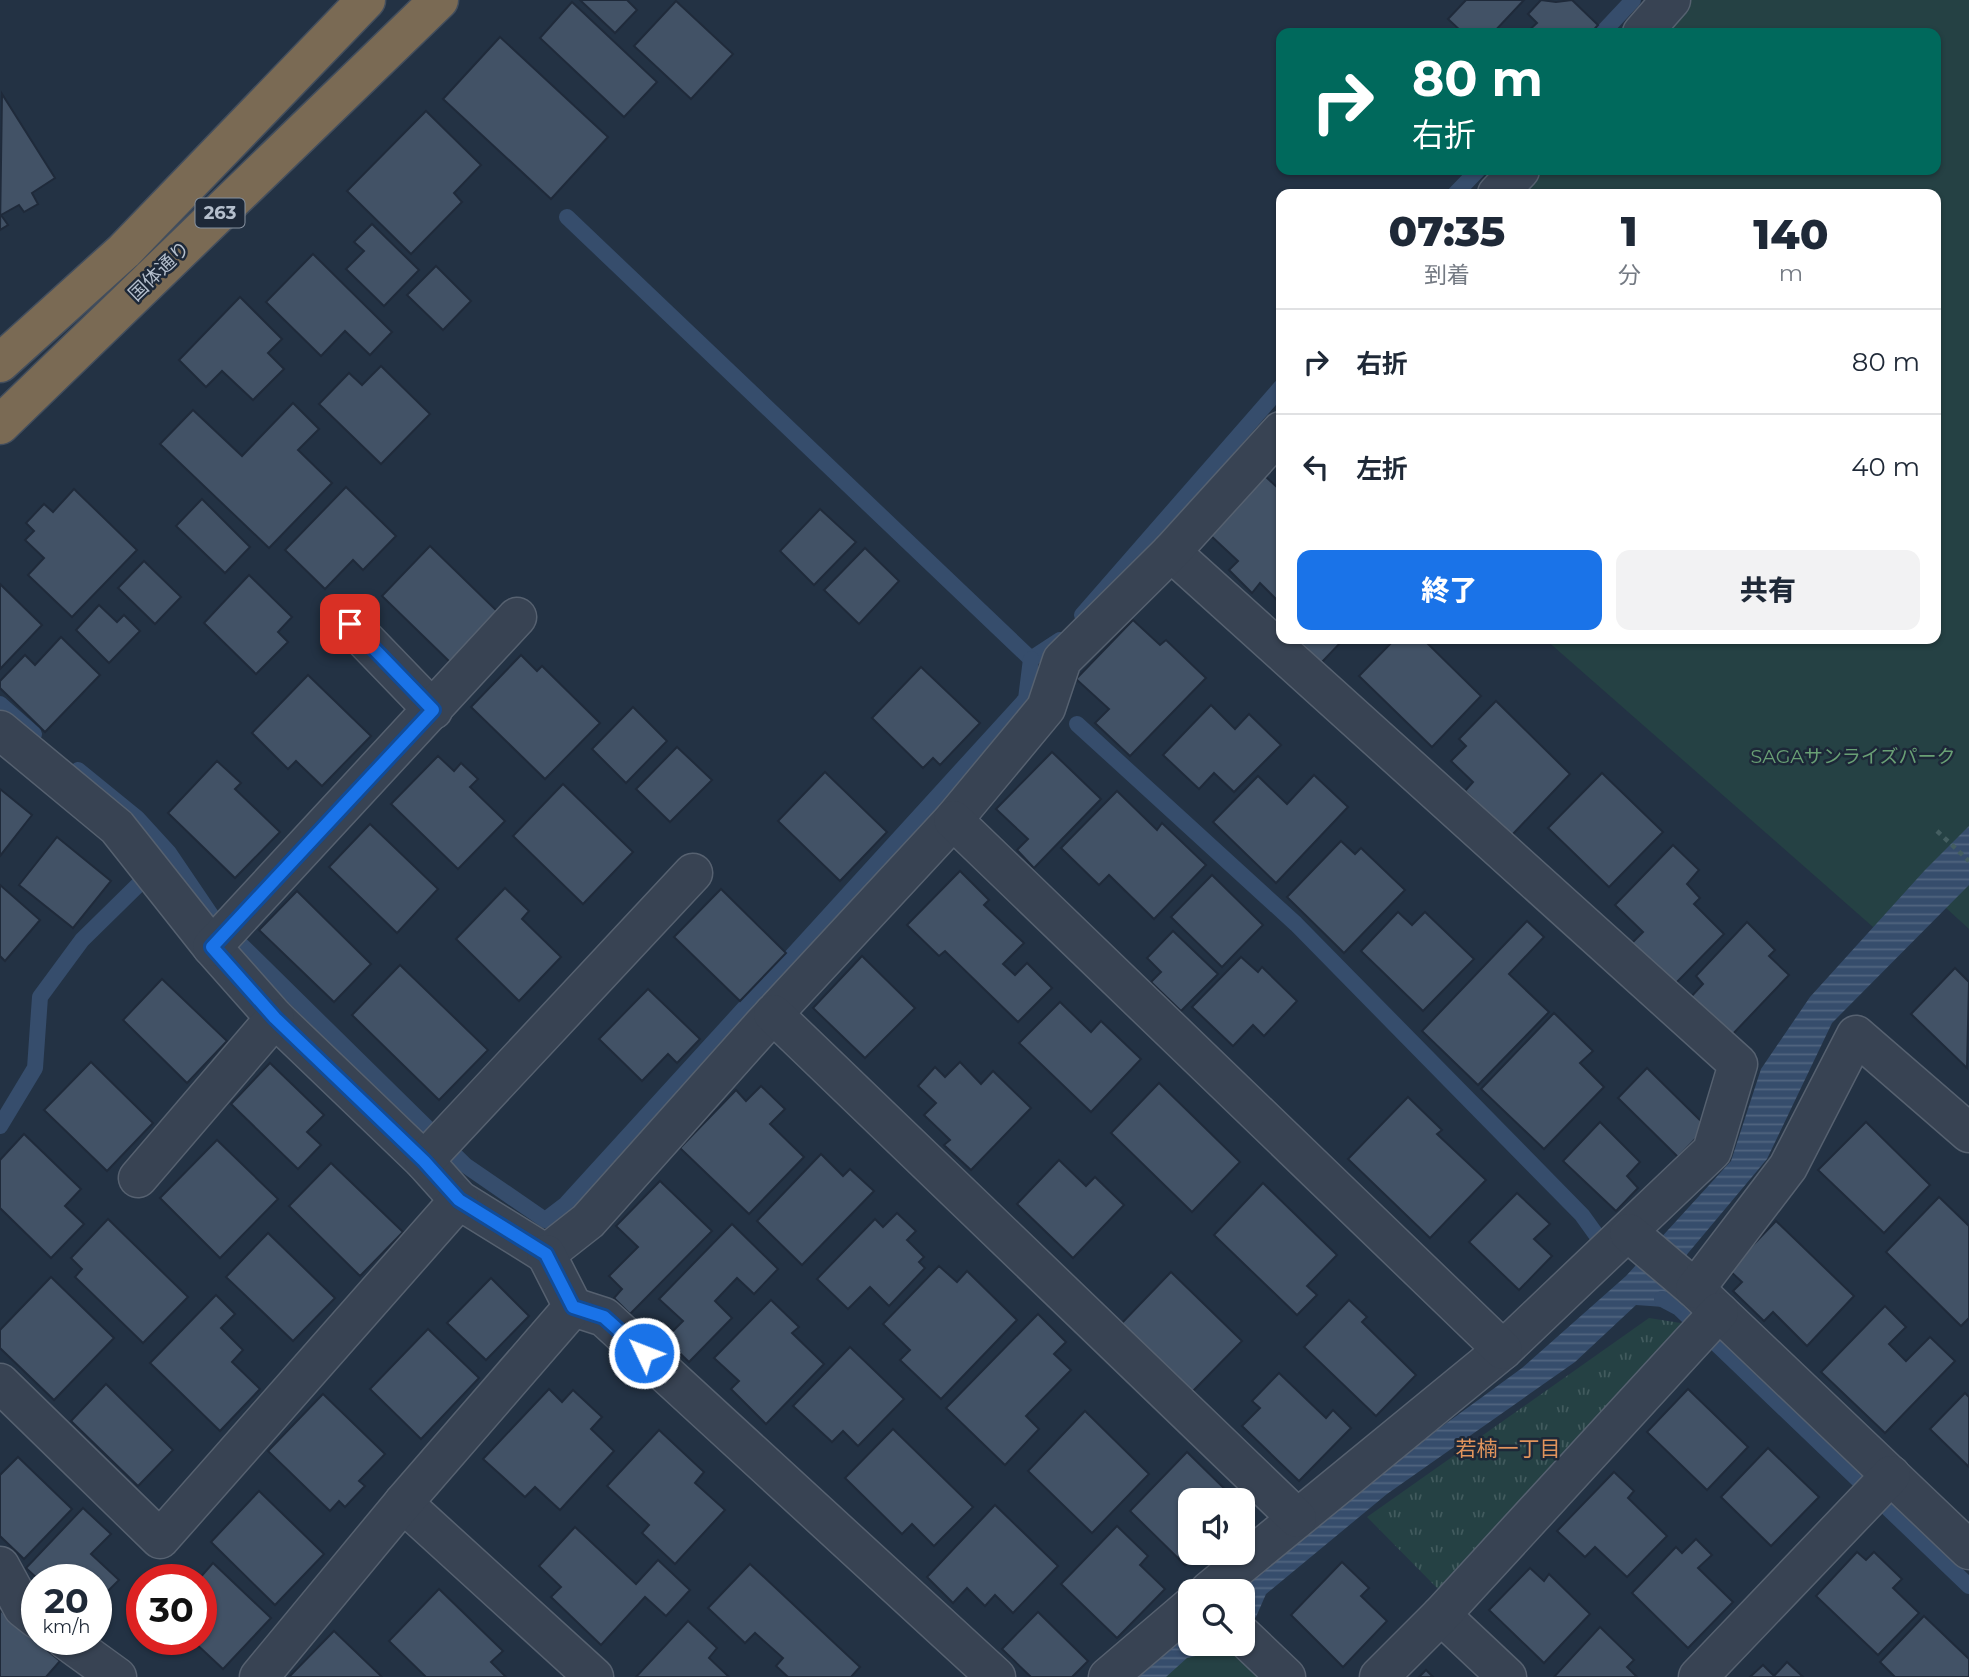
<!DOCTYPE html>
<html lang="ja">
<head>
<meta charset="utf-8">
<style>
	:root { --surface:#fff; --page:#f2f2f3; --text:#1f2937; --muted:#747a83; --line:#e0e1e3; --accent:#1a73e8 }
	body { margin:0; font-family:Montserrat,"Noto Sans JP",sans-serif; background:var(--page); color:var(--text); height:100vh; display:flex; flex-direction:column; font-size:26px; white-space:nowrap }
	* { box-sizing:border-box; margin:0 }
	p { font-size:23px; color:var(--muted) }
	.icon { flex:none; width:38px; height:38px; fill:none; stroke:currentColor; stroke-width:2; stroke-linecap:round; stroke-linejoin:round }
	.map { position:relative; flex:1; overflow:hidden }
	.drawer { position:absolute; left:1276px; top:189px; width:665px; height:455px; display:flex; flex-direction:column; background:var(--surface); border-radius:14px; box-shadow:0 2px 5px #0004 }
	.drawer>* { flex:none }
	.banner { position:absolute; left:1276px; top:28px; width:665px; height:147px; border-radius:14px; box-shadow:0 2px 5px #0004; background:#00695c; color:#fff; overflow:hidden }
	.buttons { position:absolute; left:1178px; top:1488px; display:grid; gap:14px }
	.buttons a { display:grid; place-items:center; width:77px; height:77px; border-radius:14px; background:var(--surface); box-shadow:0 2px 5px #0004; font-size:35px }
	.speed { position:absolute; left:21px; top:1564px; display:flex; gap:14px; font-size:35px; font-weight:700; text-align:center }
	.speed>* { display:grid; place-content:center; width:91px; height:91px; border-radius:50%; background:var(--surface); box-shadow:0 2px 5px #0004; line-height:1 }
	.speed small { font-size:18px; font-weight:400 }
	.speed .limit { border:10px solid #d22; background:#fff; color:#111 }
	.pin { position:absolute; display:grid; place-items:center; width:60px; height:60px; color:#fff; margin:-30px; border-radius:14px; box-shadow:0 4px 10px #0006 }
	.me { position:absolute; width:77px; margin:-38px; rotate:313deg; stroke-linejoin:round; filter:drop-shadow(0 0 5px #0008) }
	.turn { display:flex; align-items:center; gap:24px; height:147px; padding:0 21px; font-size:32px }
	.turn .icon { width:91px; height:91px; stroke-width:2.5 }
	.turn b { display:block; font-size:49px; line-height:60px }
	.eta { display:flex; justify-content:space-evenly; align-items:center; height:119px; text-align:center }
	.eta b { font-size:42px; font-weight:800; line-height:49px }
	.button { display:flex; gap:14px; margin-top:auto; padding:14px 21px }
	.button a { flex:1; height:80px; border-radius:14px; background:var(--accent); color:#fff; font-size:28px; font-weight:800; line-height:80px; text-align:center }
	.button a+a { background:var(--page); color:var(--text) }
	ul { padding:0; list-style:none }
	li { display:flex; align-items:center; gap:21px; height:105px; padding:0 21px; border-top:2px solid var(--line) }
	li div { flex:1 }
	li b { display:block; font-size:26px }
	li em { font-style:normal }
	.map>svg:first-child { display:block }
</style>
</head>
<body>
<div class="map">
<svg width="1969" height="1677" viewBox="0 0 1969 1677">
	<defs>
		<pattern id="grass-tufts" width="24" height="20" patternUnits="userSpaceOnUse" patternTransform="scale(1.75)"><rect width="24" height="20" fill="#254144"/><path d="M3 7l-1-3M5 7V3M7 7l1-3M15 17l-1-3M17 17v-4M19 17l1-3" fill="none" stroke="#425b5e"/></pattern>
		<pattern id="water-rules" width="6" height="5" patternUnits="userSpaceOnUse" patternTransform="scale(1.75)"><rect width="6" height="5" fill="#364d6c"/><path d="M0 2.5h6" fill="none" stroke="#516580"/></pattern>
	</defs>
	<rect width="100%" height="100%" fill="#233244"/>
	<!-- grass -->
	<polygon fill="url(#grass-tufts)" points="1649,1318 1687,1324 1442,1593 1367,1517"/>
	<!-- garden -->
	<g fill="#254144">
		<polygon points="1690,0 1969,0 1969,929 1946,908 1873,927 1545,639 1936,639 1936,194 1518,194 1539,170 1936,170 1936,33 1661,33"/>
		<polygon points="1205,1643 1224,1643 1258,1677 1145,1677"/>
	</g>
	<!-- water -->
	<g fill="url(#water-rules)">
		<polygon points="1969,826 1969,885 1832,1023 1767,1159 1663,1283 1679,1308 1636,1305 1575,1362 1387,1494 1266,1594 1256,1617 1243,1629 1243,1595 1255,1575 1378,1473 1522,1368 1626,1276 1731,1161 1761,1069 1810,997 1925,870"/>
		<polygon points="1190,1634 1190,1643 1228,1643 1221,1650 1187,1658 1166,1677 1136,1677"/>
	</g>
	<g fill="none" stroke-linecap="round" stroke-linejoin="round">
		<!-- stream -->
		<g stroke="#364d6c" stroke-width="16">
			<polyline points="1602,33 1633,0"/>
			<polyline points="1455,194 1478,170"/>
			<polyline points="567,217 1031,659 1060,640"/>
			<polyline points="1082,615 1281,387"/>
			<polyline points="0,704 34,734"/>
			<polyline points="1077,724 1296,924 1582,1215 1600,1240"/>
			<polyline points="78,770 137,818 169,853 211,915"/>
			<polyline points="227,931 465,1165 545,1220 566,1204 1026,699 1031,659"/>
			<polyline points="0,1126 35,1068 40,997 82,940 138,885"/>
			<polyline points="1662,1299 1679,1308 1969,1586"/>
		</g>
	</g>
	<!-- building -->
	<g fill="#425266" stroke="#1f2a3a" stroke-width="2">
		<polygon points="580,0 627,0 637,10 615,33"/>
		<polygon points="1466,0 1524,0 1493,33 1463,33 1448,19"/>
		<polygon points="1541,0 1556,2 1572,0 1598,25 1591,33 1526,33 1537,23 1528,14"/>
		<polygon points="676,1 733,54 691,99 634,46"/>
		<polygon points="572,2 657,82 624,117 540,38"/>
		<polygon points="500,37 608,137 551,199 443,99"/>
		<polygon points="2,94 55,178 32,193 38,204 24,212 19,205 1,215 8,225 0,230"/>
		<polygon points="426,111 481,165 454,193 462,202 411,254 347,191"/>
		<polygon points="372,224 419,270 384,306 346,269 364,251 354,242"/>
		<polygon points="313,254 392,332 370,355 345,331 321,356 266,302"/>
		<polygon points="436,266 471,301 443,330 407,295"/>
		<polygon points="240,297 282,339 268,353 284,369 253,400 222,371 206,387 179,360"/>
		<polygon points="381,366 430,414 381,464 319,404 349,373 362,385"/>
		<polygon points="293,403 319,429 298,450 332,483 269,548 160,444 193,410 242,456"/>
		<polygon points="1265,476 1281,491 1281,596 1277,600 1260,583 1252,593 1229,570 1238,561 1209,534"/>
		<polygon points="346,487 396,536 363,570 353,560 325,589 285,550"/>
		<polygon points="74,489 137,550 72,617 28,575 44,558 25,540 34,531 26,523 44,504 53,512"/>
		<polygon points="202,499 250,547 225,573 176,526"/>
		<polygon points="820,509 856,542 814,585 780,551"/>
		<polygon points="430,546 500,614 452,664 382,596"/>
		<polygon points="865,548 899,581 859,624 824,590"/>
		<polygon points="144,561 181,597 155,624 118,588"/>
		<polygon points="249,575 292,617 278,632 288,642 256,674 204,623"/>
		<polygon points="0,584 42,625 0,669"/>
		<polygon points="99,605 117,622 124,615 140,631 109,663 76,630"/>
		<polygon points="1133,620 1160,645 1166,640 1206,678 1130,756 1095,723 1109,709 1076,679"/>
		<polygon points="61,637 100,675 45,732 0,688 0,681 25,655 35,665"/>
		<polygon points="1297,639 1344,639 1321,663"/>
		<polygon points="1395,639 1423,639 1481,696 1432,747 1359,676"/>
		<polygon points="521,655 537,671 542,666 600,723 545,779 471,707"/>
		<polygon points="921,667 980,723 940,765 933,758 923,768 872,718"/>
		<polygon points="308,675 371,736 322,786 296,761 288,769 252,733"/>
		<polygon points="1496,701 1570,774 1511,836 1465,791 1473,782 1451,761 1466,746 1459,739"/>
		<polygon points="1211,705 1235,729 1249,714 1281,745 1234,792 1214,773 1199,789 1163,755"/>
		<polygon points="633,707 667,741 626,783 592,749"/>
		<polygon points="677,747 712,780 670,822 636,789"/>
		<polygon points="1052,752 1101,799 1034,868 1017,850 1028,839 996,809"/>
		<polygon points="438,756 454,771 461,763 478,779 470,787 505,821 458,869 391,804"/>
		<polygon points="217,761 241,783 235,789 280,832 235,878 168,813"/>
		<polygon points="825,772 887,832 840,881 778,821"/>
		<polygon points="1602,773 1663,832 1609,887 1548,828"/>
		<polygon points="1314,775 1348,807 1276,883 1213,822 1258,776 1287,804"/>
		<polygon points="563,784 633,852 583,904 513,836"/>
		<polygon points="0,789 32,815 0,856"/>
		<polygon points="1117,791 1157,830 1162,823 1206,865 1154,919 1109,875 1099,885 1061,848"/>
		<polygon points="370,824 438,889 397,933 329,867"/>
		<polygon points="57,837 111,881 73,928 19,885"/>
		<polygon points="1341,841 1355,854 1361,848 1405,890 1344,953 1287,897"/>
		<polygon points="1673,845 1699,870 1687,884 1700,898 1694,904 1724,934 1674,985 1631,944 1643,932 1615,905"/>
		<polygon points="960,871 989,900 984,905 1024,943 1003,964 1015,975 1027,963 1052,988 1018,1022 945,951 939,956 907,925"/>
		<polygon points="1212,875 1263,925 1222,967 1171,917"/>
		<polygon points="0,885 40,920 5,961 0,956"/>
		<polygon points="505,888 529,911 522,919 561,957 519,1001 456,939"/>
		<polygon points="721,889 786,953 740,1001 674,937"/>
		<polygon points="297,891 371,964 334,1002 259,930"/>
		<polygon points="1398,912 1412,925 1425,912 1474,959 1423,1011 1361,951"/>
		<polygon points="1527,921 1544,937 1509,974 1549,1012 1478,1085 1422,1031"/>
		<polygon points="1747,922 1775,950 1769,956 1789,975 1729,1038 1689,999 1703,984 1696,976"/>
		<polygon points="1173,931 1218,974 1181,1011 1151,982 1161,972 1147,958"/>
		<polygon points="862,956 915,1008 865,1058 813,1008"/>
		<polygon points="1241,957 1258,972 1262,967 1297,1001 1264,1036 1253,1025 1233,1046 1192,1007"/>
		<polygon points="400,965 488,1050 439,1100 352,1015"/>
		<polygon points="1955,968 1969,982 1967,1068 1911,1014"/>
		<polygon points="162,979 227,1041 187,1083 123,1020"/>
		<polygon points="648,989 700,1039 677,1063 668,1054 642,1081 599,1039"/>
		<polygon points="1060,1002 1091,1032 1101,1021 1141,1059 1091,1112 1019,1043"/>
		<polygon points="1554,1013 1593,1051 1580,1063 1604,1087 1544,1149 1481,1089"/>
		<polygon points="91,1062 153,1123 107,1171 44,1110"/>
		<polygon points="960,1062 981,1084 993,1071 1031,1108 971,1170 944,1145 950,1140 924,1115 936,1103 918,1086 935,1067 945,1077"/>
		<polygon points="270,1063 324,1115 307,1132 321,1145 298,1169 231,1104"/>
		<polygon points="1647,1068 1707,1127 1678,1157 1618,1098"/>
		<polygon points="1159,1083 1240,1162 1192,1212 1111,1133"/>
		<polygon points="761,1086 785,1109 770,1124 804,1157 749,1214 680,1148 736,1090 746,1101"/>
		<polygon points="1408,1097 1442,1130 1437,1134 1486,1180 1430,1238 1348,1159"/>
		<polygon points="1600,1122 1640,1162 1627,1176 1638,1188 1616,1211 1563,1161"/>
		<polygon points="1866,1122 1930,1185 1884,1233 1818,1170"/>
		<polygon points="24,1134 81,1189 65,1206 84,1224 51,1258 0,1208 0,1160"/>
		<polygon points="217,1140 278,1199 220,1258 160,1198"/>
		<polygon points="821,1154 843,1176 850,1169 874,1191 802,1265 757,1221"/>
		<polygon points="1059,1160 1086,1186 1095,1177 1124,1205 1073,1258 1017,1204"/>
		<polygon points="331,1163 403,1232 360,1276 289,1206"/>
		<polygon points="660,1181 712,1231 630,1314 614,1298 622,1289 609,1276 638,1247 616,1226"/>
		<polygon points="1263,1183 1337,1255 1307,1286 1317,1295 1297,1315 1214,1235"/>
		<polygon points="1517,1193 1550,1224 1534,1239 1552,1256 1519,1290 1469,1242"/>
		<polygon points="1939,1197 1969,1226 1969,1318 1961,1326 1886,1252"/>
		<polygon points="897,1213 916,1231 907,1240 924,1257 919,1262 925,1268 889,1306 870,1287 848,1309 817,1279 875,1219 883,1227"/>
		<polygon points="108,1219 188,1297 143,1343 75,1277 82,1269 71,1258"/>
		<polygon points="1776,1221 1854,1296 1807,1346 1773,1312 1764,1321 1733,1291 1742,1282 1729,1270"/>
		<polygon points="732,1224 778,1269 754,1294 737,1278 715,1301 732,1318 689,1362 665,1339 683,1321 659,1299"/>
		<polygon points="268,1233 335,1298 293,1341 226,1277"/>
		<polygon points="939,1266 957,1282 967,1271 1017,1320 941,1399 900,1360 910,1350 883,1324"/>
		<polygon points="1171,1272 1242,1341 1190,1394 1120,1325"/>
		<polygon points="51,1277 114,1338 54,1400 0,1348 0,1330"/>
		<polygon points="491,1278 529,1316 486,1360 447,1323"/>
		<polygon points="216,1295 235,1314 221,1328 243,1350 232,1362 260,1389 220,1431 150,1363"/>
		<polygon points="771,1300 799,1327 792,1333 824,1364 766,1424 731,1389 739,1381 714,1358"/>
		<polygon points="1349,1300 1367,1317 1362,1322 1416,1375 1376,1416 1304,1347"/>
		<polygon points="1885,1306 1906,1327 1889,1344 1906,1361 1930,1337 1955,1361 1885,1433 1821,1372"/>
		<polygon points="1038,1314 1066,1342 1054,1354 1071,1370 1026,1416 1039,1429 1005,1465 946,1408"/>
		<polygon points="428,1329 479,1378 421,1439 370,1389"/>
		<polygon points="850,1347 904,1399 858,1446 843,1431 832,1442 793,1406"/>
		<polygon points="1279,1373 1326,1418 1333,1410 1351,1428 1299,1481 1242,1426 1260,1408 1252,1401"/>
		<polygon points="106,1384 173,1450 138,1486 71,1421"/>
		<polygon points="549,1389 562,1402 573,1390 602,1417 591,1429 614,1451 560,1510 535,1487 525,1497 483,1459"/>
		<polygon points="1688,1389 1748,1447 1707,1490 1647,1432"/>
		<polygon points="1965,1393 1969,1397 1969,1467 1930,1429"/>
		<polygon points="323,1394 385,1454 359,1481 365,1486 345,1507 339,1501 330,1511 268,1451"/>
		<polygon points="1085,1411 1149,1474 1092,1533 1028,1471"/>
		<polygon points="893,1429 973,1507 934,1546 912,1524 902,1534 845,1478"/>
		<polygon points="659,1430 704,1472 695,1483 725,1510 675,1564 642,1533 649,1525 607,1486"/>
		<polygon points="1768,1448 1819,1497 1771,1546 1721,1497"/>
		<polygon points="1187,1452 1236,1500 1190,1500 1190,1552 1198,1552 1185,1565 1130,1511"/>
		<polygon points="18,1457 72,1509 24,1559 0,1536 0,1475"/>
		<polygon points="1614,1472 1634,1491 1628,1498 1667,1536 1627,1577 1595,1547 1585,1557 1557,1531"/>
		<polygon points="259,1491 324,1554 275,1605 211,1542"/>
		<polygon points="995,1505 1058,1566 1013,1613 995,1595 985,1606 967,1588 953,1603 927,1577"/>
		<polygon points="83,1508 111,1534 91,1554 119,1580 96,1603 96,1580 39,1580 26,1568"/>
		<polygon points="1117,1526 1148,1556 1140,1565 1165,1589 1117,1638 1061,1584"/>
		<polygon points="575,1527 636,1584 658,1560 690,1590 666,1616 645,1597 601,1645 551,1597 561,1587 539,1566"/>
		<polygon points="1696,1539 1712,1555 1698,1568 1733,1602 1688,1648 1632,1593 1676,1547 1682,1553"/>
		<polygon points="1857,1552 1866,1560 1874,1552 1902,1579 1893,1588 1919,1613 1878,1655 1816,1596"/>
		<polygon points="1342,1562 1369,1588 1361,1596 1387,1621 1343,1667 1291,1615"/>
		<polygon points="213,1563 271,1618 223,1669 192,1640 201,1640 201,1580 182,1580 189,1572 198,1580"/>
		<polygon points="750,1564 860,1667 851,1677 788,1677 776,1666 783,1658 755,1633 745,1643 708,1608"/>
		<polygon points="1530,1568 1544,1581 1549,1574 1590,1614 1544,1663 1489,1610"/>
		<polygon points="439,1589 503,1651 491,1662 506,1677 426,1677 389,1641"/>
		<polygon points="0,1610 60,1661 46,1677 0,1677"/>
		<polygon points="1038,1612 1088,1661 1072,1677 1031,1677 1002,1649"/>
		<polygon points="1924,1616 1969,1659 1969,1677 1895,1677 1880,1662"/>
		<polygon points="688,1621 717,1648 709,1658 729,1677 636,1677"/>
		<polygon points="1600,1627 1634,1660 1627,1667 1637,1677 1554,1677"/>
		<polygon points="334,1631 382,1677 289,1677"/>
		<polygon points="1787,1662 1803,1677 1750,1677 1763,1665 1774,1676"/>
		<polygon points="1426,1670 1433,1677 1419,1677"/>
	</g>
	<g fill="none" stroke-linecap="round" stroke-linejoin="round">
		<!-- minor casing -->
		<g stroke="#566170" stroke-width="41">
			<g id="minor">
				<polyline points="1642,33 1671,0"/>
				<polyline points="1497,194 1520,170"/>
				<polyline points="1171,552 1738,1064 1712,1151 1503,1350 1209,1591"/>
				<polyline points="350,624 433,710"/>
				<polyline points="0,730 117,827 212,947 275,1018 424,1161 459,1200 546,1254 588,1221 762,1026 953,820 1046,708 1062,660 1171,552 1281,431"/>
				<polyline points="953,820 1503,1350"/>
				<polyline points="212,947 517,617"/>
				<polyline points="773,1014 1297,1518"/>
				<polyline points="424,1161 693,873"/>
				<polyline points="138,1178 275,1018"/>
				<polyline points="1629,1233 1695,1289 1969,1550"/>
				<polyline points="1695,1289 1788,1167 1856,1035 1969,1133"/>
				<polyline points="573,1307 604,1317 996,1677"/>
				<polyline points="0,1383 160,1539 459,1200"/>
				<polyline points="403,1503 594,1677"/>
				<polyline points="0,1566 23,1608 37,1619"/>
				<polyline points="1441,1615 1507,1677"/>
				<polyline points="1242,1635 1286,1677"/>
				<polyline points="66,1640 117,1677"/>
				<polyline points="259,1677 403,1503 573,1307 546,1254"/>
				<polyline points="1108,1677 1190,1607"/>
				<polyline points="1379,1677 1441,1615 1719,1312"/>
				<polyline points="1698,1677 1891,1475"/>
			</g>
		</g>
		<!-- highway casing -->
		<g stroke="#434e5d" stroke-width="41">
			<g id="highway">
				<polyline points="0,363 124,251 366,0"/>
				<polyline points="0,425 439,0"/>
			</g>
		</g>
		<!-- path -->
		<polyline stroke="#445e61" stroke-width="4.5" stroke-dasharray="5 5" stroke-linecap="butt" points="1937,831 1969,861"/>
		<!-- minor -->
		<use href="#minor" stroke="#384353" stroke-width="38"/>
		<!-- highway -->
		<use href="#highway" stroke="#7a6a54" stroke-width="38"/>
	</g>
	<g fill="none" stroke-linecap="round" stroke-linejoin="round">
		<!-- route casing -->
		<g stroke="#114b97" stroke-width="18">
			<polyline id="route" points="350,624 433,710 212,947 275,1018 424,1161 459,1200 546,1254 573,1307 604,1317 644,1353"/>
		</g>
		<!-- route -->
		<use href="#route" stroke="#1a73e8" stroke-width="12"/>
	</g>
	<g text-anchor="middle" dominant-baseline="central" stroke-width="5" stroke-linejoin="round" paint-order="stroke">
		<!-- shield labels -->
		<rect fill="#1d2838" stroke="#8792a0" stroke-width="2" x="195.5" y="198.5" width="49" height="29" rx="5"/>
		<g font-size="18" font-weight="bold" fill="#b5bfcd">
			<text x="220" y="213">263</text>
		</g>
		<!-- street labels -->
		<g font-size="19" fill="#b5bfcd" stroke="#1d2838">
			<text transform="translate(159 271) rotate(-44)">国体通り</text>
		</g>
		<!-- park labels -->
		<g font-size="19" fill="#69a075" stroke="#1d2838">
			<text x="1853" y="756">SAGAサンライズパーク</text>
		</g>
		<!-- neighbourhood labels -->
		<g font-size="21" fill="#e1945c" stroke="#1d2838">
			<text x="1508" y="1448">若楠一丁目</text>
		</g>
	</g>
</svg>
<div class="buttons">
<a><svg class="icon" aria-label="sound" viewBox="0 0 24 24"><path d="M4 9h4l5-4v14l-5-4H4zM17 9q2 3 0 6"/></svg></a>
<a><svg class="icon" aria-label="search" viewBox="0 0 24 24"><circle cx="10" cy="10" r="6"/><path d="M15 15l6 6"/></svg></a>
</div>
<div class="speed"><div>20<small>km/h</small></div><div class="limit">30</div></div>
<div class="pin" style="left:350px;top:624px;background:#d93025"><svg class="icon" aria-label="arrive" viewBox="0 0 24 24"><path d="M6 21V4h12l-3 4 3 4H6"/></svg></div>
<svg class="me" style="left:644px;top:1353px" viewBox="-20 -20 40 40"><circle r="17" fill="#1a73e8" stroke="#fff" stroke-width="3"/><path d="M0-11L8 9 0 5-8 9z" fill="#fff"/></svg>
<div class="banner">
<div class="turn"><svg class="icon" aria-label="right" viewBox="0 0 24 24"><path d="M7 20v-9h11M14 6l5 5-5 5"/></svg><div><b>80 m</b>右折</div></div>
</div>
<section class="drawer">
<div class="eta">
<div><b>07:35</b><p>到着</p></div>
<div><b>1</b><p>分</p></div>
<div><b>140</b><p>m</p></div>
</div>
<ul>
<li><svg class="icon" aria-label="right" viewBox="0 0 24 24"><path d="M7 20v-9h11M14 6l5 5-5 5"/></svg><div><b>右折</b></div><em>80 m</em></li>
<li><svg class="icon" aria-label="left" viewBox="0 0 24 24"><path d="M17 20v-9H6M10 6l-5 5 5 5"/></svg><div><b>左折</b></div><em>40 m</em></li>
</ul>
<div class="button"><a>終了</a><a>共有</a></div>
</section>
</div>
</body>
</html>
